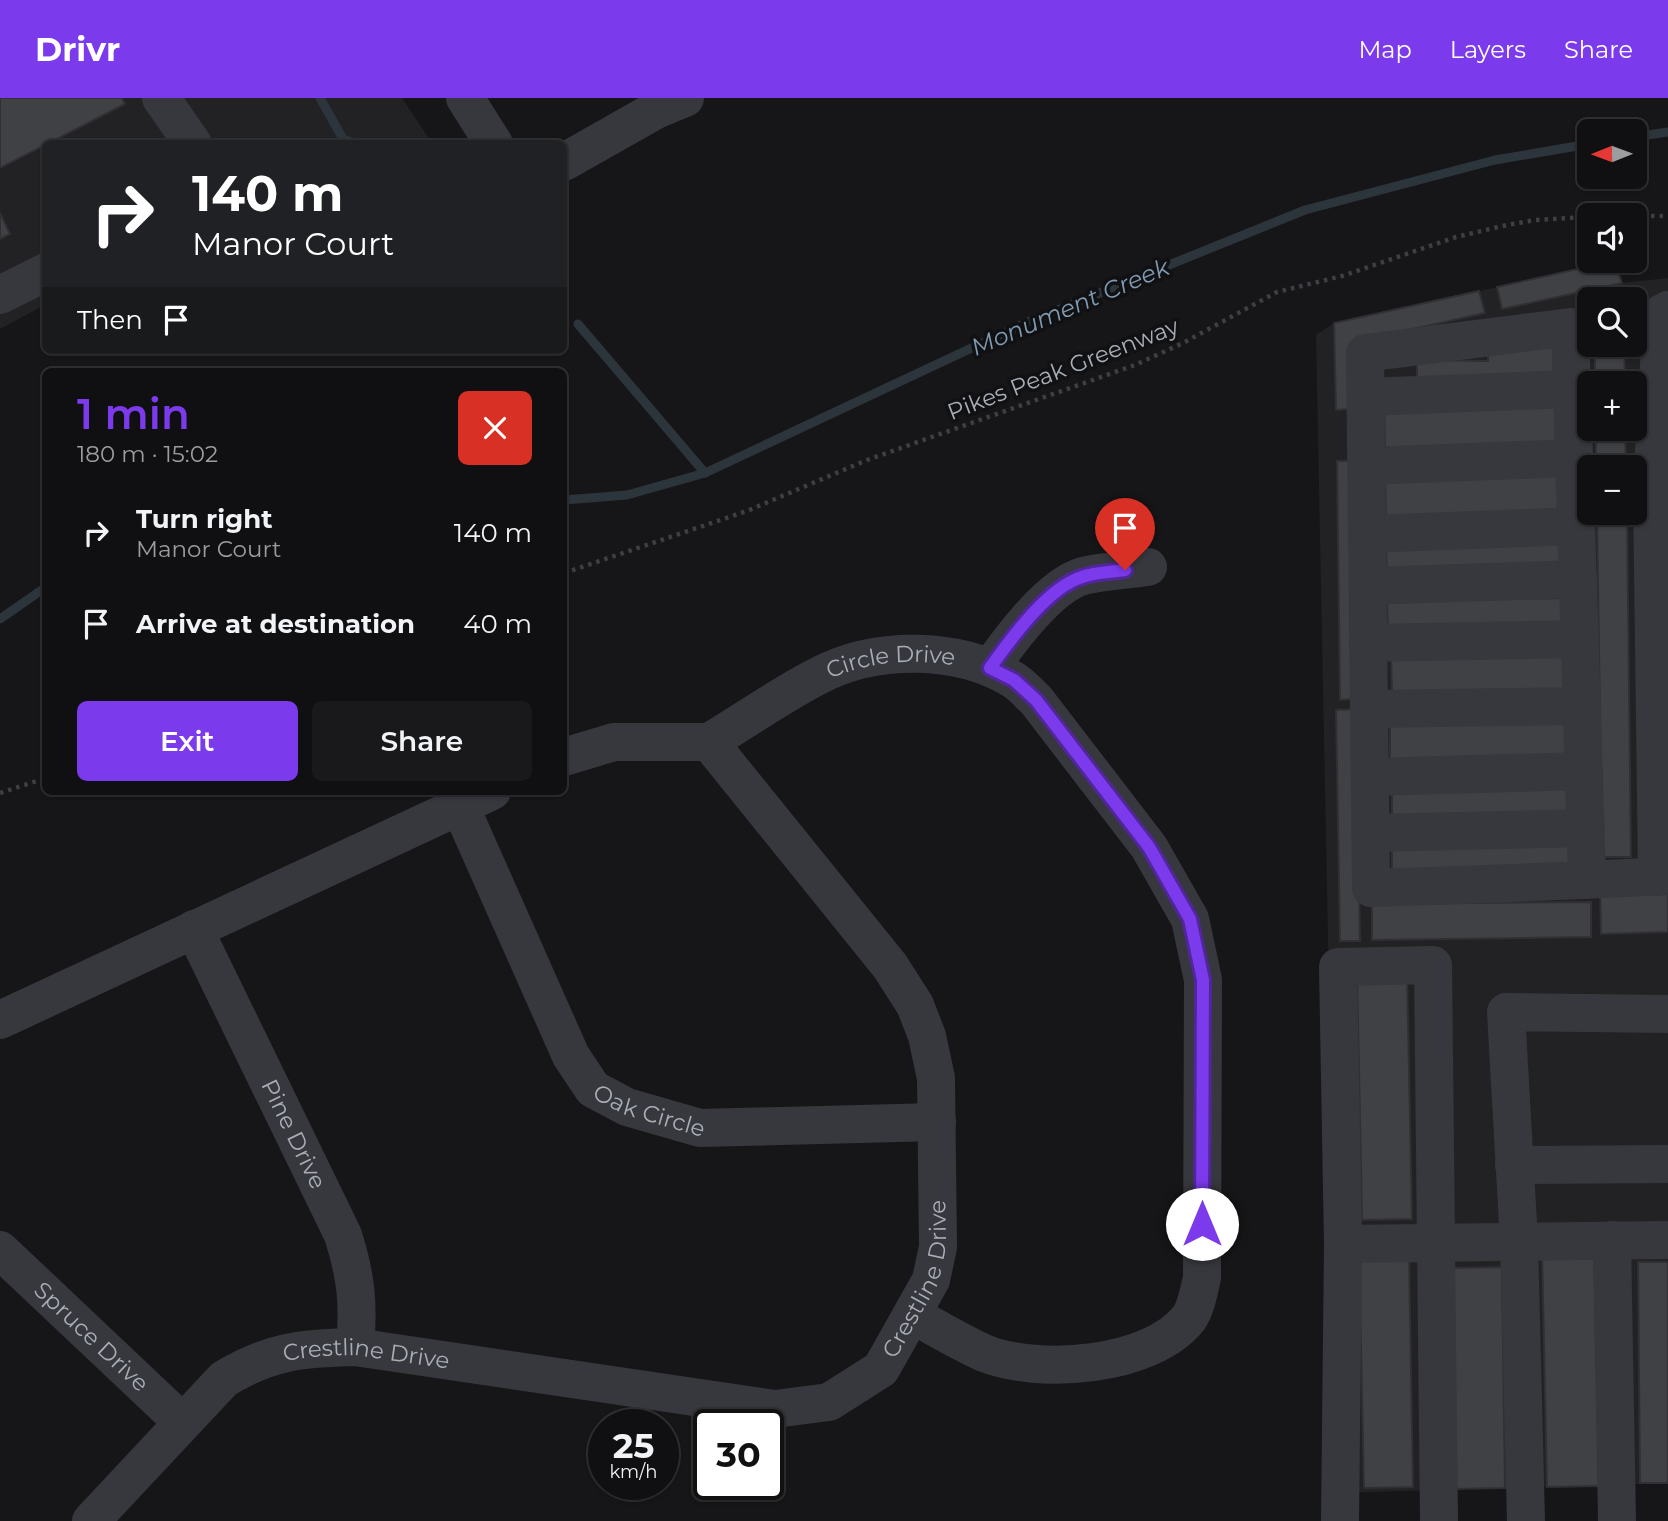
<!DOCTYPE html>
<html lang="en">
<head>
<meta charset="utf-8">
<style>
	:root { --surface:#101012; --page:#19191b; --text:#f1f3f6; --muted:#9c9d9f; --line:#303032; --accent:#7c3aed }
	body { margin:0; font-family:Montserrat,sans-serif; background:var(--page); color:var(--text); height:100vh; display:flex; flex-direction:column; font-size:26px; white-space:nowrap }
	* { box-sizing:border-box; margin:0 }
	p { font-size:23px; color:var(--muted) }
	.icon { flex:none; width:38px; height:38px; fill:none; stroke:currentColor; stroke-width:2; stroke-linecap:round; stroke-linejoin:round }
	.map { position:relative; flex:1; overflow:hidden }
	.details { position:absolute; left:42px; top:270px; width:525px; height:427px; display:flex; flex-direction:column; background:var(--surface); border-radius:10px; box-shadow:0 2px 5px #0004,0 0 0 2px var(--line) }
	.details>* { flex:none }
	.hud { position:absolute; left:42px; top:42px; width:525px; height:214px; border-radius:10px; box-shadow:0 2px 5px #0004,0 0 0 2px var(--line); background:#202124; color:#fff; overflow:hidden }
	.needle { width:46px; rotate:269deg }
	.buttons { position:absolute; left:1577px; top:21px; display:grid; gap:14px }
	.buttons a { display:grid; place-items:center; width:70px; height:70px; border-radius:10px; background:var(--surface); box-shadow:0 2px 5px #0004,0 0 0 2px var(--line); font-size:35px }
	.speed { position:absolute; left:588px; top:1311px; display:flex; gap:14px; font-size:35px; font-weight:700; text-align:center }
	.speed>* { display:grid; place-content:center; width:91px; height:91px; border-radius:50%; background:var(--surface); box-shadow:0 2px 5px #0004,0 0 0 2px var(--line); line-height:1 }
	.speed small { font-size:18px; font-weight:400 }
	.speed .limit { border:4px solid #111; border-radius:10px; background:#fff; color:#111 }
	.pin { position:absolute; display:grid; place-items:center; width:60px; height:60px; color:#fff; margin:-72px -30px; border-radius:50% 50% 50% 0; rotate:-45deg; box-shadow:0 0 7px #0007 }
	.pin .icon { rotate:45deg }
	.me { position:absolute; width:77px; margin:-38px; rotate:0deg; stroke-linejoin:round; filter:drop-shadow(0 0 5px #0008) }
	.turn { display:flex; align-items:center; gap:24px; height:147px; padding:0 35px; font-size:32px }
	.turn .icon { width:91px; height:91px; stroke-width:2.5 }
	.turn b { display:block; font-size:49px; line-height:60px }
	.then { display:flex; align-items:center; height:66px; padding:0 35px; background:#0003; gap:14px; font-size:26px }
	.round { display:grid; place-items:center; flex:none; width:74px; height:74px; border-radius:10px; background:var(--page) }
	.overview { display:flex; align-items:center; justify-content:space-between; height:119px; padding:0 35px }
	h1 { font-size:42px; font-weight:600; line-height:52px; color:var(--accent) }
	.button { display:flex; gap:14px; margin-top:auto; padding:14px 35px }
	.button a { flex:1; height:80px; border-radius:10px; background:var(--accent); color:#fff; font-size:28px; font-weight:600; line-height:80px; text-align:center }
	.button a+a { background:var(--page); color:var(--text) }
	ul { padding:0; list-style:none }
	li { display:flex; align-items:center; gap:21px; height:91px; padding:0 35px }
	li div { flex:1 }
	li b { display:block; font-size:26px }
	li em { font-style:normal }
	header { display:flex; align-items:center; gap:42px; box-sizing:border-box; height:98px; padding:0 35px; background:var(--accent); color:#fff }
	header strong { font-size:33px }
	nav { display:flex; gap:38px; margin-inline-start:auto; font-size:24px }
	.map>svg:first-child { display:block }
</style>
</head>
<body>
<header>
<strong>Drivr</strong>
<nav><a>Map</a><a>Layers</a><a>Share</a></nav>
</header>
<div class="map">
<svg width="1668" height="1423" viewBox="0 0 1668 1423">
	<rect width="100%" height="100%" fill="#161618"/>
	<!-- built -->
	<g fill="#222225" fill-rule="evenodd">
		<polygon points="0,0 402,0 432,45 46,46 45,207 0,231"/>
		<path d="M 1615,163 L 1622,185 L 1668,180 L 1668,1385 L 1339,1395 L 1316,237 L 1334,225 ZM 1589,201 L 1634,201 L 1634,247 L 1589,247 ZM 1589,285 L 1634,285 L 1634,331 L 1589,331 ZM 1589,369 L 1634,369 L 1634,415 L 1589,415 Z"/>
	</g>
	<g fill="none" stroke-linecap="round" stroke-linejoin="round">
		<!-- stream -->
		<g stroke="#2c353c" stroke-width="9">
			<polyline points="320,0 343,41 357,46"/>
			<polyline points="1634,39 1668,34"/>
			<polyline points="578,226 705,375"/>
			<polyline points="564,402 627,397 705,375 1023,226 1305,112 1495,62 1589,46"/>
			<polyline points="0,521 46,489"/>
		</g>
	</g>
	<!-- building -->
	<g fill="#404145" stroke="#303034" stroke-width="2">
		<polygon points="0,0 122,0 125,6 0,70"/>
		<polygon points="0,115 10,136 0,141"/>
		<polygon points="1614,163 1622,185 1502,211 1497,189"/>
		<polygon points="1479,193 1485,215 1350,245 1349,311 1336,312 1334,225"/>
		<polygon points="1488,245 1566,246 1565,283 1417,281 1417,262 1488,263"/>
		<polygon points="1595,247 1624,247 1625,285 1595,285"/>
		<polygon points="1565,302 1566,348 1385,353 1384,307"/>
		<polygon points="1596,331 1625,331 1626,369 1596,369"/>
		<polygon points="1337,363 1353,363 1354,601 1340,602"/>
		<polygon points="1566,371 1567,417 1386,422 1385,376"/>
		<polygon points="1597,415 1627,415 1631,759 1602,759"/>
		<polygon points="1565,443 1566,474 1387,479 1386,447"/>
		<polygon points="1566,500 1566,530 1388,534 1387,503"/>
		<polygon points="1567,551 1568,595 1392,599 1391,555"/>
		<polygon points="1356,611 1360,843 1340,843 1336,612"/>
		<polygon points="1390,623 1568,623 1569,667 1390,667"/>
		<polygon points="1570,689 1571,719 1392,724 1392,694"/>
		<polygon points="1569,745 1569,778 1392,779 1392,746"/>
		<polygon points="1668,786 1668,834 1601,836 1600,788"/>
		<polygon points="1591,804 1591,839 1372,842 1372,806"/>
		<polygon points="1407,873 1412,1121 1362,1122 1357,874"/>
		<polygon points="1542,1152 1594,1152 1599,1388 1547,1389"/>
		<polygon points="1359,1156 1409,1156 1413,1389 1364,1390"/>
		<polygon points="1638,1164 1668,1164 1668,1385 1640,1385"/>
		<polygon points="1502,1169 1505,1390 1453,1391 1450,1170"/>
	</g>
	<g fill="none" stroke-linecap="round" stroke-linejoin="round">
		<!-- path -->
		<g stroke="#3d3f44" stroke-width="4.5" stroke-dasharray="3.5 5" stroke-linecap="butt">
			<polyline points="1634,118 1668,118"/>
			<polyline points="564,475 747,413 867,362 1135,267 1183,245 1277,194 1342,178 1456,139 1507,127 1535,122 1620,117"/>
			<polyline points="0,695 46,680"/>
		</g>
		<!-- minor -->
		<g stroke="#37383d" stroke-width="38">
			<polyline points="161,0 193,46"/>
			<polyline points="465,0 494,46"/>
			<polyline points="564,64 656,12 685,0"/>
			<polyline points="0,197 46,174"/>
			<polyline points="1366,299 1572,291"/>
			<polyline points="1367,368 1574,360"/>
			<polyline points="1652,389 1662,215 1668,212"/>
			<polyline points="1367,436 1576,428"/>
			<polyline points="1368,488 1578,481"/>
			<polyline points="1368,545 1579,541"/>
			<path d="M 990,570 C 1010,542 1049,488 1083,478 C 1103,473 1127,472 1148,469"/>
			<polyline points="1369,611 1582,608"/>
			<path id="s1" d="M 709,644 C 746,622 782,596 820,577 C 876,548 957,548 1012,581 C 1021,586 1028,595 1036,602 L 1149,749 L 1190,821 L 1203,882 L 1202,1180 C 1199,1192 1196,1210 1189,1220 C 1151,1269 1038,1277 984,1255 C 960,1244 936,1230 913,1217"/>
			<polyline points="564,659 614,644 709,644"/>
			<polyline points="1370,679 1584,673"/>
			<path id="s2" d="M 460,708 L 571,958 L 593,991 L 627,1009 L 700,1030 L 937,1024"/>
			<polyline points="1371,735 1586,730"/>
			<polyline points="1657,779 1652,389 1668,389"/>
			<path d="M 1587,782 L 1570,229 L 1365,255 L 1371,790 C 1470,787 1569,783 1668,778"/>
			<path id="s3" d="M 194,831 L 343,1137 C 356,1178 359,1206 355,1249"/>
			<polyline points="0,922 492,693"/>
			<polyline points="1514,1067 1668,1066"/>
			<polyline points="1612,1142 1617,1423"/>
			<path id="s4" d="M 0,1152 L 182,1324"/>
			<path id="s5" d="M 91,1423 L 224,1281 C 270,1253 303,1250 355,1249 L 775,1311 L 829,1304 L 881,1271 L 931,1182 L 938,1149 L 936,980 L 927,938 L 915,907 L 890,868 L 709,644"/>
			<polyline points="1340,1423 1343,1146"/>
			<polyline points="1439,1423 1433,867 1338,869 1343,1146 1668,1142"/>
			<polyline points="1526,1423 1519,1143 1506,914 1668,916"/>
		</g>
	</g>
	<g fill="none" stroke-linecap="round" stroke-linejoin="round">
		<!-- route casing -->
		<g stroke="#51269a" stroke-width="18">
			<path id="route" d="M 1125,472 C 1112,474 1096,474 1082,479 C 1048,489 1010,542 990,570 L 1014,582 L 1036,602 L 1149,749 L 1190,821 L 1203,882 L 1202,1126"/>
		</g>
		<!-- route -->
		<use href="#route" stroke="#7c3aed" stroke-width="12"/>
	</g>
	<g text-anchor="middle" dominant-baseline="central" stroke-width="7" stroke-linejoin="round" paint-order="stroke">
		<!-- street labels -->
		<g font-size="23" fill="#a8adb8" stroke="#111113">
			<text transform="translate(1063 271) rotate(-21)">Pikes Peak Greenway</text>
			<text stroke="none"><textPath href="#s1" startOffset="203">Circle Drive</textPath></text>
			<text stroke="none"><textPath href="#s2" startOffset="374">Oak Circle</textPath></text>
			<text stroke="none"><textPath href="#s3" startOffset="228">Pine Drive</textPath></text>
			<text stroke="none"><textPath href="#s5" startOffset="971">Crestline Drive</textPath></text>
			<text stroke="none"><textPath href="#s4" startOffset="126">Spruce Drive</textPath></text>
			<text stroke="none"><textPath href="#s5" startOffset="343">Crestline Drive</textPath></text>
		</g>
		<!-- water labels -->
		<g font-size="24" font-style="italic" fill="#7f9bb3" stroke="#111113">
			<text transform="translate(1070 209) rotate(-23)">Monument Creek</text>
		</g>
	</g>
</svg>
<div class="buttons">
<a><svg class="needle" viewBox="-14 -14 28 28"><path d="M0-13l5 13h-10z" fill="#e53935"/><path d="M0 13l5-13h-10z" fill="#9c9d9f"/></svg></a>
<a><svg class="icon" aria-label="sound" viewBox="0 0 24 24"><path d="M4 9h4l5-4v14l-5-4H4zM17 9q2 3 0 6"/></svg></a>
<a><svg class="icon" aria-label="search" viewBox="0 0 24 24"><circle cx="10" cy="10" r="6"/><path d="M15 15l6 6"/></svg></a>
<a>+</a>
<a>−</a>
</div>
<div class="speed"><div>25<small>km/h</small></div><div class="limit">30</div></div>
<div class="pin" style="left:1125px;top:472px;background:#d93025"><svg class="icon" aria-label="arrive" viewBox="0 0 24 24"><path d="M6 21V4h12l-3 4 3 4H6"/></svg></div>
<svg class="me" style="left:1202px;top:1126px" viewBox="-20 -20 40 40"><circle r="19" fill="#fff"/><path d="M0-13L10 11 0 6-10 11z" fill="#7c3aed"/></svg>
<div class="hud">
<div class="turn"><svg class="icon" aria-label="right" viewBox="0 0 24 24"><path d="M7 20v-9h11M14 6l5 5-5 5"/></svg><div><b>140 m</b>Manor Court</div></div>
<div class="then">Then<svg class="icon" aria-label="arrive" viewBox="0 0 24 24"><path d="M6 21V4h12l-3 4 3 4H6"/></svg></div>
</div>
<section class="details">
<div class="overview"><div><h1>1 min</h1><p>180 m · 15:02</p></div><a class="round" style="background:#d93025;color:#fff"><svg class="icon" aria-label="close" viewBox="0 0 24 24"><path d="M6 6l12 12M18 6L6 18"/></svg></a></div>
<ul>
<li><svg class="icon" aria-label="right" viewBox="0 0 24 24"><path d="M7 20v-9h11M14 6l5 5-5 5"/></svg><div><b>Turn right</b><p>Manor Court</p></div><em>140 m</em></li>
<li><svg class="icon" aria-label="arrive" viewBox="0 0 24 24"><path d="M6 21V4h12l-3 4 3 4H6"/></svg><div><b>Arrive at destination</b></div><em>40 m</em></li>
</ul>
<div class="button"><a>Exit</a><a>Share</a></div>
</section>
</div>
</body>
</html>
